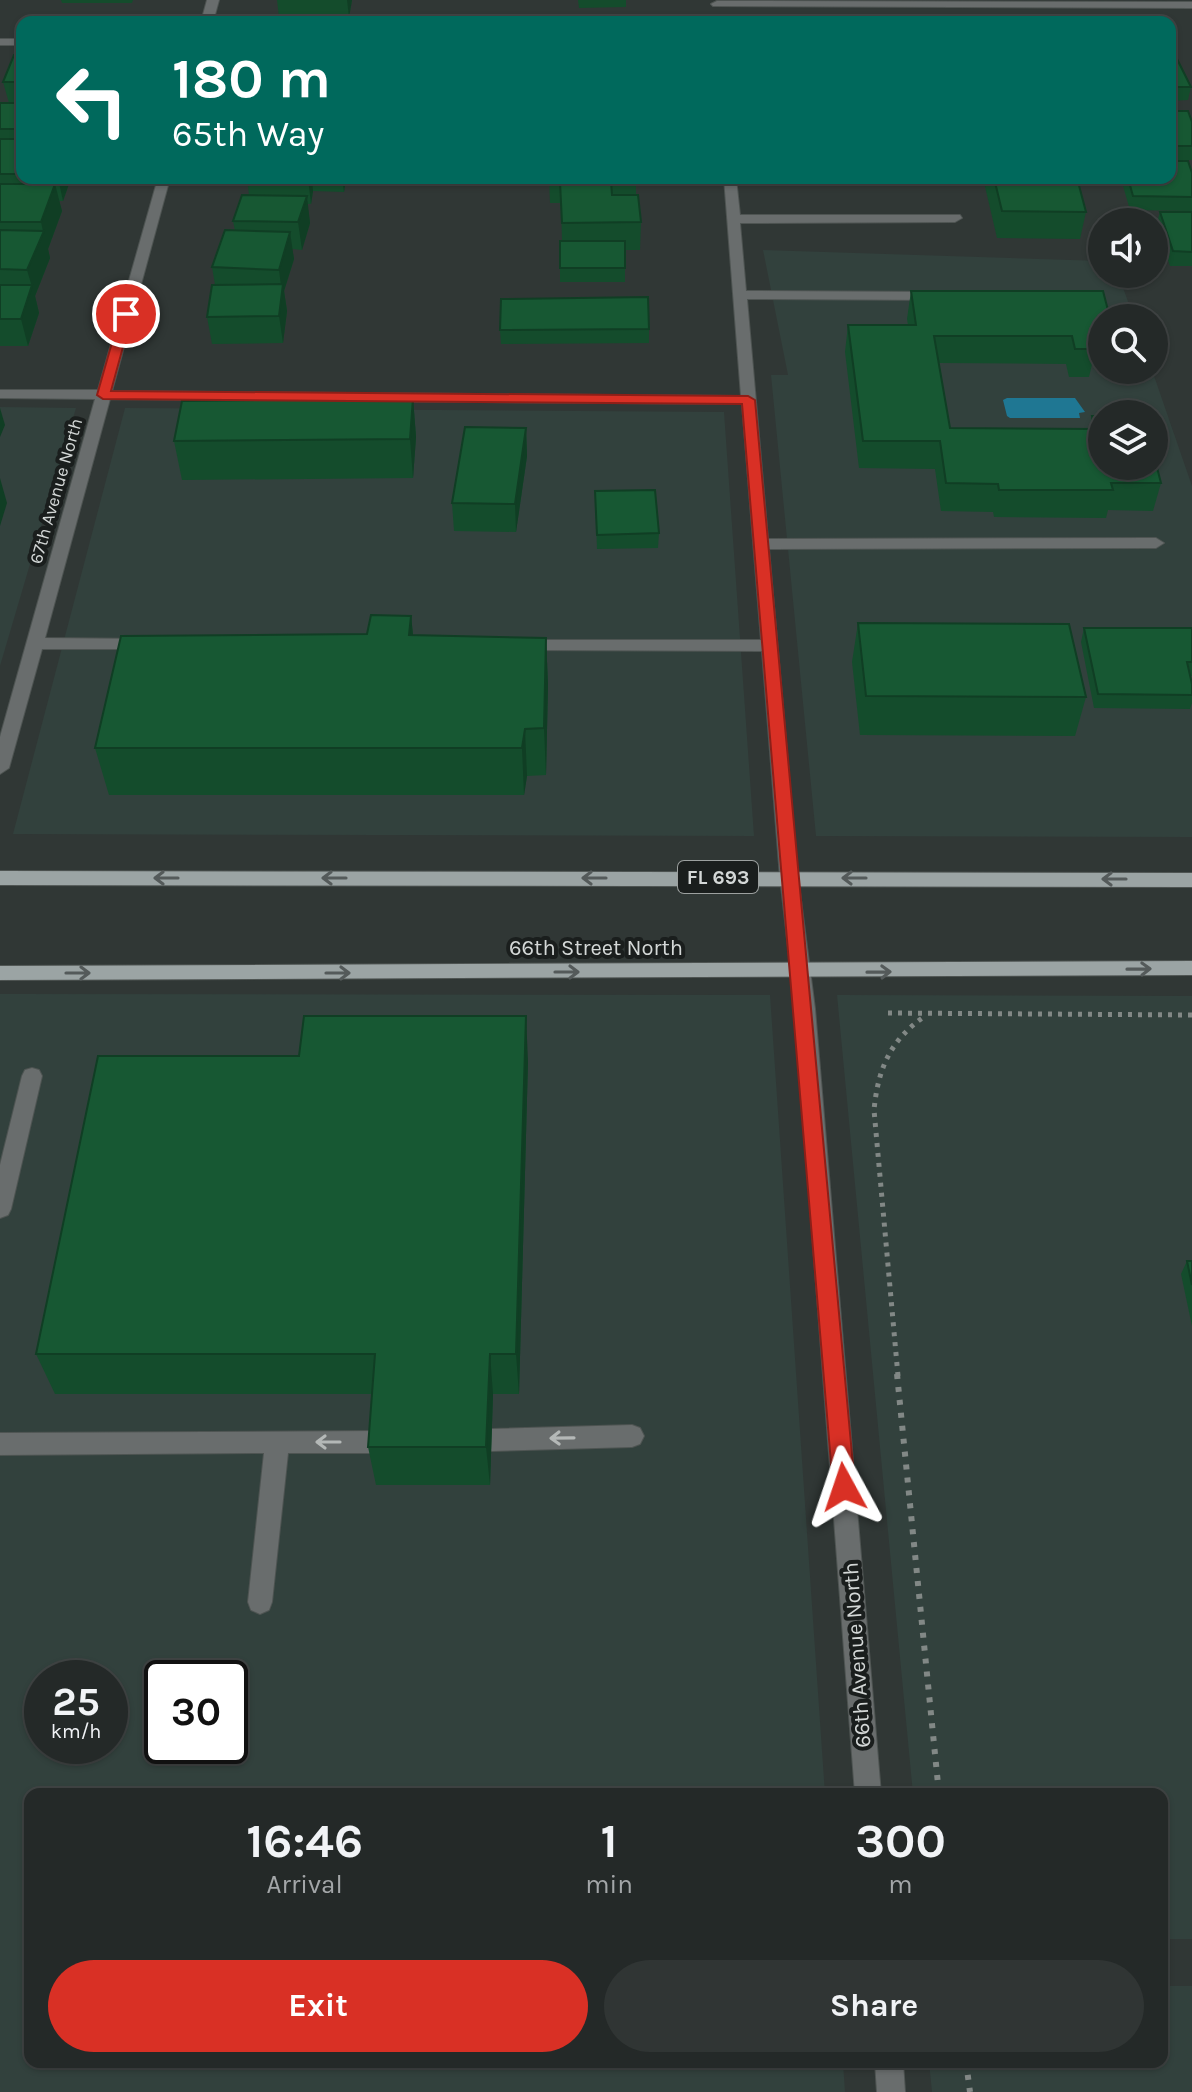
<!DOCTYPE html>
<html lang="en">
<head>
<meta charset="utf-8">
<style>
	:root { --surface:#242928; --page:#303534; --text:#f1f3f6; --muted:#a3a6a8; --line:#414545; --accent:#d93025 }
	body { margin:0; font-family:Karla,sans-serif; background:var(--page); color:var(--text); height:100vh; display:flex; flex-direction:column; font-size:30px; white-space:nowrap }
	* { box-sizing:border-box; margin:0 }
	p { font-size:26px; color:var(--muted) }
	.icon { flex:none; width:44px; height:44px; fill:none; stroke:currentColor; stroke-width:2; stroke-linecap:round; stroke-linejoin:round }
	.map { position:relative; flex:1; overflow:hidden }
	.drawer { position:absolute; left:24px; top:1788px; width:1144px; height:280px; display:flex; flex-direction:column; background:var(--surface); border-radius:16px; box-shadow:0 2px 6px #0004,0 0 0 2px var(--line) }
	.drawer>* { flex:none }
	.hud { position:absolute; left:16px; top:16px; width:1160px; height:168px; border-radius:16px; box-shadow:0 2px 6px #0004,0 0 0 2px var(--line); background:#00695c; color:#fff; overflow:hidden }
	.fabs { position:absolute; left:1088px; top:208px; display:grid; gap:16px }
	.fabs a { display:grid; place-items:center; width:80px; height:80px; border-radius:50%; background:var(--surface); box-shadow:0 2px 6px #0004,0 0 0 2px var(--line); font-size:40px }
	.speed { position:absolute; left:24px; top:1660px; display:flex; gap:16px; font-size:40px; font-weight:700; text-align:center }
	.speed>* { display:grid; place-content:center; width:104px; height:104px; border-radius:50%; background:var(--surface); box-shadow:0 2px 6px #0004,0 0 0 2px var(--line); line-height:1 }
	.speed small { font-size:20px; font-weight:400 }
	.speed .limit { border:4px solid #111; border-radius:12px; background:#fff; color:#111 }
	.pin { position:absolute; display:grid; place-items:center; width:68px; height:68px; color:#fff; margin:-34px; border:4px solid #fff; border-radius:50%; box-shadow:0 2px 8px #0007 }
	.me { position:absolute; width:88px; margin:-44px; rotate:355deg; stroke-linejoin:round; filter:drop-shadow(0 0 6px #0008) }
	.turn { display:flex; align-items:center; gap:28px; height:168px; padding:0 24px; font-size:36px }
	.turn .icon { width:104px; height:104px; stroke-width:2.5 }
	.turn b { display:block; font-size:56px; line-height:68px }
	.eta { display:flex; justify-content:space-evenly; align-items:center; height:136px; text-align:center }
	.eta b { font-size:48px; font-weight:700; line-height:56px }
	.button { display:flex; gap:16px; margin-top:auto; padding:16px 24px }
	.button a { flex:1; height:92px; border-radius:48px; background:var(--accent); color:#fff; font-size:32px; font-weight:700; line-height:92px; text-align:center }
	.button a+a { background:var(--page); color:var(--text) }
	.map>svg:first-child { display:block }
</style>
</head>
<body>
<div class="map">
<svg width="1192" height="2092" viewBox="0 0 1192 2092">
	<rect width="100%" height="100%" fill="#303735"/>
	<!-- built -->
	<g fill="#32413d" fill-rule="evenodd">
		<path d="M 763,250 L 1102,261 L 1102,274 L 1118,274 L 1134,318 L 1102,318 L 1102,370 L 1152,370 L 1192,486 L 1192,837 L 816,836 L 771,375 L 788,375 ZM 1102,414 L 1154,414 L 1154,466 L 1102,466 Z"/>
		<polygon points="0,407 76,408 0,666"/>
		<polygon points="125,408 724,412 754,836 13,834"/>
		<path d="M 0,994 L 770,995 L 825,1794 L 30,1794 L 30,2062 L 843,2062 L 845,2092 L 0,2092 ZM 42,1678 L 110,1678 L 110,1746 L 42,1746 ZM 162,1678 L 230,1678 L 230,1746 L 162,1746 Z"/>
		<polygon points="837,995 1192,996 1192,1939 1162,1939 1162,1794 913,1794"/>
		<polygon points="1162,1986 1192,1986 1192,2092 932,2092 929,2062 1162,2062"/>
	</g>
	<!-- water -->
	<polygon fill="#1f7793" points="1007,398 1075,398 1085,412 1079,413 1080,418 1010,418 1007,416 1003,400"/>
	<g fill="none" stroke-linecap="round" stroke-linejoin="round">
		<!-- minor casing -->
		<g stroke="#4e5452" stroke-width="2">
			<g id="minor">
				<polygon points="207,0 219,0 213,22 201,22"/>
				<polygon points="717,1 1192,2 1192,8 713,6 711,4"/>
				<rect x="0" y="39" width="22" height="6"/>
				<polygon points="158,178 170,178 112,391 741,396 724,178 736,178 740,215 960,215 962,218 955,222 740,223 746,291 936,292 943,296 936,300 747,299 768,539 1156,538 1164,543 1156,548 769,549 798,877 815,1009 881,1794 855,1794 795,1009 780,877 762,651 521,650 513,645 521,640 761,640 742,404 110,399 45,638 145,639 153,644 145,649 42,649 9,768 0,774 0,737 95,399 0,398 0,390 98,390"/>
				<polygon points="32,1068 39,1070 42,1076 11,1209 8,1215 0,1218 0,1165 22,1076 25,1070"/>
				<polygon points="632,1425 640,1428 644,1436 640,1444 632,1447 492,1451 484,1448 480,1440 484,1432 492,1429"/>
				<polygon points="379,1431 387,1434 391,1442 387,1450 379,1453 288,1453 272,1602 269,1610 260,1614 251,1610 248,1602 264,1453 0,1455 0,1433"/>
				<polygon points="875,2062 903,2062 905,2092 877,2092"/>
			</g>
		</g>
		<!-- major casing -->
		<g stroke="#4e5452" stroke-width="2">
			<g id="major">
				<polygon points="0,871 1192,873 1192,887 0,885"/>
				<polygon points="1192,961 1192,975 0,980 0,966"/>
			</g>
		</g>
		<!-- path-far1 -->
		<g stroke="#828886" stroke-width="5" stroke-dasharray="4 6" stroke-linecap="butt">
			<polyline points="888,1013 1192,1015"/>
			<path d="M 898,1376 L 874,1110 C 878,1069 890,1040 925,1016"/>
		</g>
		<!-- path -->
		<g stroke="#828886" stroke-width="6" stroke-dasharray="5 8" stroke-linecap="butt">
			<polyline points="897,1374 939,1794"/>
			<polyline points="966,2062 970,2092"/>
		</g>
		<!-- minor -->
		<use href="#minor" fill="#696d6d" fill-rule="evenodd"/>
		<!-- major -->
		<use href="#major" fill="#9ba4a4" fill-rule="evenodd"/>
	</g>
	<!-- wall -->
	<g fill="#144c2c">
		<polygon points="61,0 133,0 132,3 62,3"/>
		<polygon points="277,0 352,0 349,17 279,17"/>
		<polygon points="578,0 626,0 626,7 579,8"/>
		<polygon points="1170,45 1191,87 1188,100 1170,101"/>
		<polygon points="22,55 22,178 71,178 63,201 59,201 62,211 48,249 50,258 35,296 39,313 28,346 0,346 0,103 9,103 3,82"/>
		<polygon points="1170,111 1192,122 1192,160 1170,160"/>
		<polygon points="1192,173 1192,211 1130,210 1123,186 1125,178 1170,178"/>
		<polygon points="247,178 346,178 344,192 313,191 311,204 307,204 310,223 302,250 292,249 294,259 284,291 287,311 283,343 212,344 207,317 215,285 212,267 235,231 233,221 249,195"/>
		<polygon points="549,178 636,178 636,195 641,222 640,250 625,250 625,282 560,282 560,268 562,241 561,203 550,203"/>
		<polygon points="983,178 1077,178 1086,212 1080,239 997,238"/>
		<polygon points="1160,212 1192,212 1192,266 1170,266 1156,226"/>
		<polygon points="911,291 1102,318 1102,360 1093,360 1089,377 1069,377 1066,364 939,363 950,428 1089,429 1092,416 1161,483 1153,511 1108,510 1106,518 994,517 993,512 941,511 935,469 859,468 845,352 848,325 908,325 907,319"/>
		<polygon points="649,329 649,343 501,344 500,330"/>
		<polygon points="413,398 416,437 413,478 182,480 174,441"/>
		<polygon points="526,428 527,456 516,532 454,531 452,503"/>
		<polygon points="595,491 659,533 658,548 597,549"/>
		<polygon points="411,616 413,635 546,638 548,685 546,775 527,776 524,795 109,795 95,748"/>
		<polygon points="858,623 1086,697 1075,736 860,735 852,662"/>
		<polygon points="1084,628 1192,628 1192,676 1190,676 1192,684 1192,703 1190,709 1094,708 1081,642"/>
		<polygon points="528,1061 519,1394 493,1394 490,1485 376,1485 368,1447 372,1394 55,1394 36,1354"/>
		<polygon points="1187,1261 1192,1261 1192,1326 1181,1274"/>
	</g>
	<!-- shaded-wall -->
	<g fill="#103e24">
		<polygon points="347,0 352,0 349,17"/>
		<polygon points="58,178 71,178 63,201"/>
		<polygon points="308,178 312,178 313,191 311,204"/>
		<polygon points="342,178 346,178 344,192"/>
		<polygon points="55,184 62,211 48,249 50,258 35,296 39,313 28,346 21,319 32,287 27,270 43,231 41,222"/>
		<polygon points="307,196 310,223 302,250 298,222"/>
		<polygon points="290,232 294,259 284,291 287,311 283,343 279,316 282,294 279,270"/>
		<polygon points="413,398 416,437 413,478 410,439"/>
		<polygon points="0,408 5,425 0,437"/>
		<polygon points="526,428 527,456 516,532 515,504"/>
		<polygon points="0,478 7,503 0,526"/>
		<polygon points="411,616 416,663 409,635"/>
		<polygon points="546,638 548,685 546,775 544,728"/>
		<polygon points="525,729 527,776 524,795 522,748"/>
		<polygon points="526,1016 528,1061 519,1394 516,1354"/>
		<polygon points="490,1354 493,1394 490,1485 486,1447"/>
	</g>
	<!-- building -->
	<g fill="#175833" stroke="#103e24" stroke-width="2">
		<polygon points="1170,45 1191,87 1170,87"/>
		<polygon points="14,55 22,55 22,82 3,82"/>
		<rect x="0" y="103" width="22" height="26"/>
		<polygon points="1170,111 1188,111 1192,122 1192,146 1170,146"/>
		<rect x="0" y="139" width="22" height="35"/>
		<polygon points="1170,161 1188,161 1192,173 1192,197 1133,196 1128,178 1170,178"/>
		<polygon points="994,178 1077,178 1086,212 1002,211"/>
		<polygon points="611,181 612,195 638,195 641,222 562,223 560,182"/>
		<polygon points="0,184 55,184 41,222 0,222"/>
		<polygon points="242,195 307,196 298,222 233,221"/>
		<polygon points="1160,212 1192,212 1192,252 1173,251"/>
		<polygon points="0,230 44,231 27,270 0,269"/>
		<polygon points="225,230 290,232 279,270 212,267"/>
		<rect x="560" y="241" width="65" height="27"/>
		<polygon points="283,284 279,316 207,317 212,285"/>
		<polygon points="0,285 32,285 21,319 0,319"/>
		<polygon points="911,291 1103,291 1110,318 1102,318 1102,332 1091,332 1095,349 1075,349 1072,336 934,336 950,428 1095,429 1092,416 1102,416 1102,466 1154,466 1154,456 1161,483 1111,483 1113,490 999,490 998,484 946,483 940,441 863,441 848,325 916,325"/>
		<polygon points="648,297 649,329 500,330 501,299"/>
		<polygon points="413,398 410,439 174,441 182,401"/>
		<polygon points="465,427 526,428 515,504 452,503"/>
		<polygon points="655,490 659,533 597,535 595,491"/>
		<polygon points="371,615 411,616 409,635 546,638 544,728 525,729 522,748 95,748 121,636 367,634"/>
		<polygon points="858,623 1069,624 1086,697 866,696"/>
		<polygon points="1084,628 1192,628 1192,662 1187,662 1192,684 1192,695 1098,694"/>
		<polygon points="304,1016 526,1016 516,1354 490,1354 486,1447 368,1447 375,1354 36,1354 98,1056 299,1056"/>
		<polygon points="1187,1261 1192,1261 1192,1285"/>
	</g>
	<!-- one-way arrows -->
	<defs><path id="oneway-shaft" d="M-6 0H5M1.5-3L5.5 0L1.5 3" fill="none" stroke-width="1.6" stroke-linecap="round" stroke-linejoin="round" transform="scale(2)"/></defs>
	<g stroke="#545a5a">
		<use href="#oneway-shaft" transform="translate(166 878) rotate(180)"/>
		<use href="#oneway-shaft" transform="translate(334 878) rotate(180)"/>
		<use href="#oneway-shaft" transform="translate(594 878) rotate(180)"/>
		<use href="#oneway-shaft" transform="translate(854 878) rotate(-180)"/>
		<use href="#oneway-shaft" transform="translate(1114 879) rotate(-180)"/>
		<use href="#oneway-shaft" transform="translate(1139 969) rotate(-1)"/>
		<use href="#oneway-shaft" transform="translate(567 972)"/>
		<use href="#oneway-shaft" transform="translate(879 972) rotate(-1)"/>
		<use href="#oneway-shaft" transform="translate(78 973)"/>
		<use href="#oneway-shaft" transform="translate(338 973)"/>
	</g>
	<g stroke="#b4b8b7">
		<use href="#oneway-shaft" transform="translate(562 1438) rotate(179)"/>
		<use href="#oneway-shaft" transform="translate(328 1442) rotate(180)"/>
	</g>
	<!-- route -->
	<polygon fill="#d93025" stroke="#8d1f18" stroke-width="2" points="121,311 132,314 111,391 748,396 755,400 855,1487 852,1495 844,1497 836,1495 833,1487 742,404 103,399 97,395"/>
	<g text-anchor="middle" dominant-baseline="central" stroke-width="8" stroke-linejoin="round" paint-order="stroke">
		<!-- far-street labels -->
		<g font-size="18" fill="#d4d8d7" stroke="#1a1e1d">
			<text transform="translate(56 491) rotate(-74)">67th Avenue North</text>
		</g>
		<!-- shield labels -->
		<rect fill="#1a1e1d" stroke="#9ca09f" stroke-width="2" x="678" y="861" width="80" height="32" rx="6"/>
		<g font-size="20" font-weight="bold" fill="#d4d8d7">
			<text x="718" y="877">FL 693</text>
		</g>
		<!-- street labels -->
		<g font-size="22" fill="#d4d8d7" stroke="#1a1e1d">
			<text x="596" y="948">66th Street North</text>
			<text transform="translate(857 1655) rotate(-94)">66th Avenue North</text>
		</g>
	</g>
</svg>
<div class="fabs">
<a><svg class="icon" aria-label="sound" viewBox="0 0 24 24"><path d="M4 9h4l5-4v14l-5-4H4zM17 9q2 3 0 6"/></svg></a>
<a><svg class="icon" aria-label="search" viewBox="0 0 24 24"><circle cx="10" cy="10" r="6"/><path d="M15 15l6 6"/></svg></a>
<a><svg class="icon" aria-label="layers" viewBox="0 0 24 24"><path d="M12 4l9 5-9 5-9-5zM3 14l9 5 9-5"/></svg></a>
</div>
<div class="speed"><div>25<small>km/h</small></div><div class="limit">30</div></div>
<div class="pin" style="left:126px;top:314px;background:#d93025"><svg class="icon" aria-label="arrive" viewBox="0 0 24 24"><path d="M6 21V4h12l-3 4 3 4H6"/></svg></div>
<svg class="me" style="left:844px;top:1487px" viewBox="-20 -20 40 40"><path d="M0-17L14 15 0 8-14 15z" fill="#d93025" stroke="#fff" stroke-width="4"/></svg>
<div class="hud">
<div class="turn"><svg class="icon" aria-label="left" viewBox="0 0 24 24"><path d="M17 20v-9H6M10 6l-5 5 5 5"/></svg><div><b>180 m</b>65th Way</div></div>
</div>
<section class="drawer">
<div class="eta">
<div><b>16:46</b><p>Arrival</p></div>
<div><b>1</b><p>min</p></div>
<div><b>300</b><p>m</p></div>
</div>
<div class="button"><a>Exit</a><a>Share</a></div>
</section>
</div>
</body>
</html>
